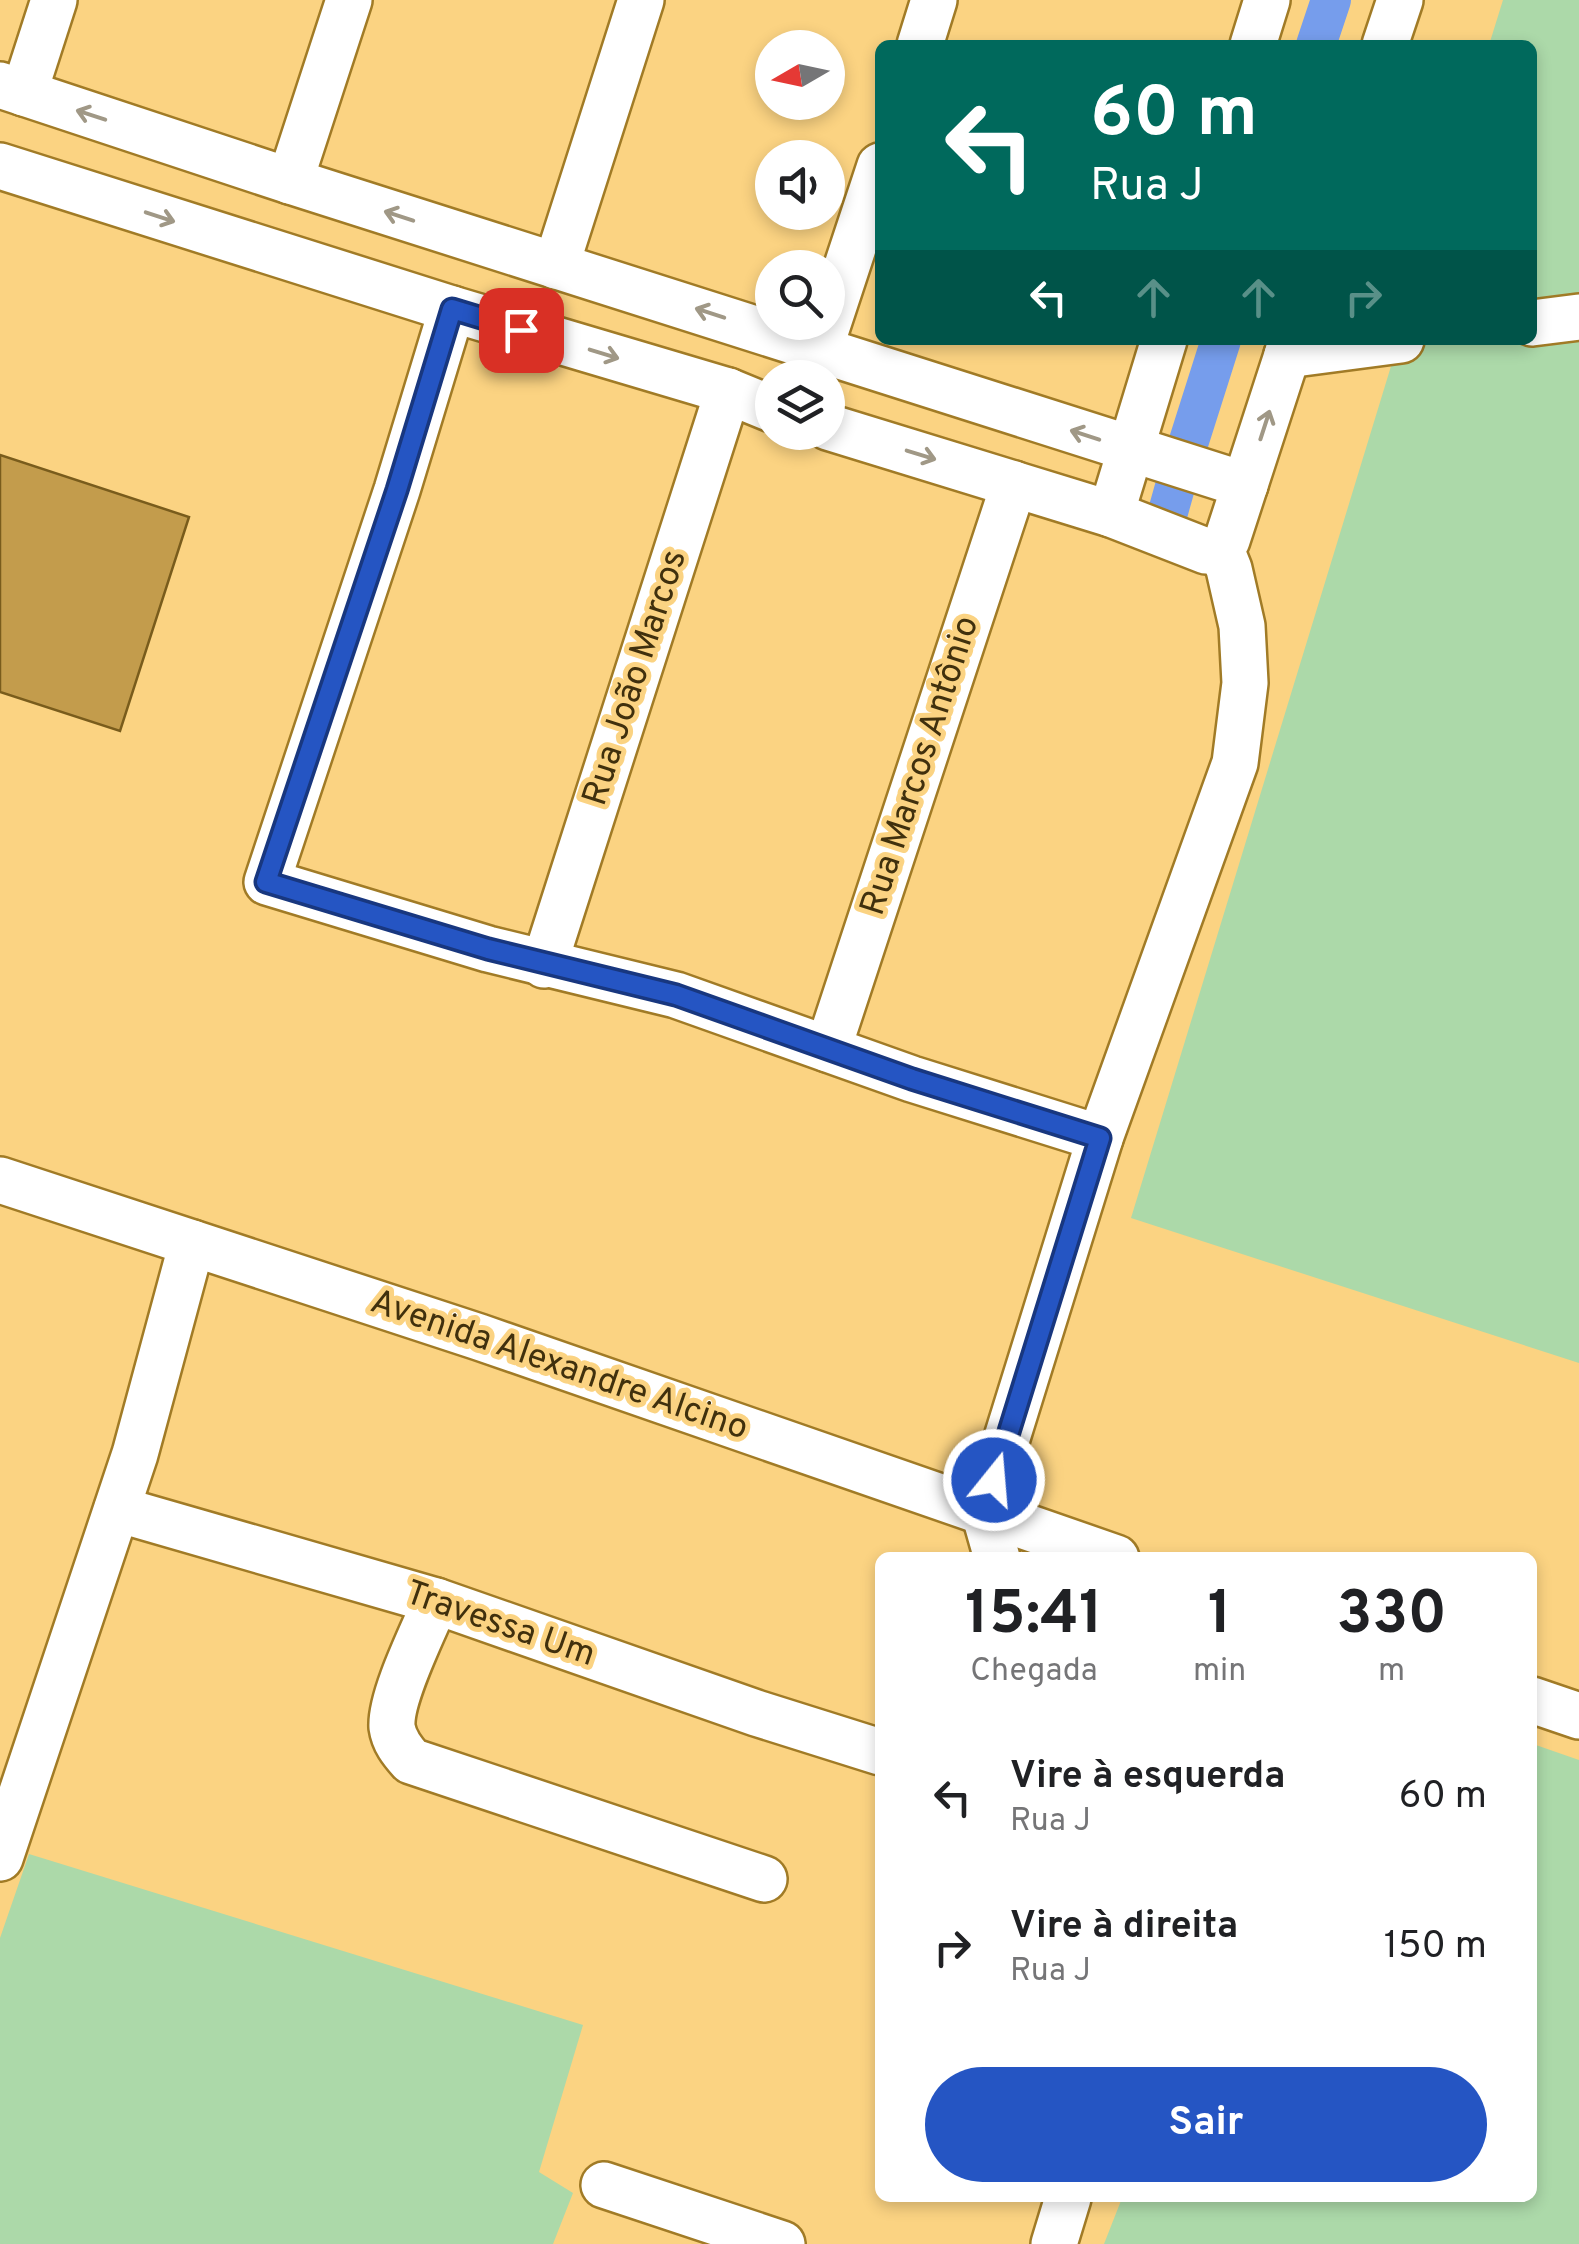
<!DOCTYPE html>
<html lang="pt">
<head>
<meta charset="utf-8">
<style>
	:root { --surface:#fff; --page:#f2f2f2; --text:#202124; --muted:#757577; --accent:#2555c3 }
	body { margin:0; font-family:Overpass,sans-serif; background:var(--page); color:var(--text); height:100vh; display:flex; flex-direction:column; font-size:38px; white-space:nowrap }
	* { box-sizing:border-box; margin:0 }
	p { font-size:32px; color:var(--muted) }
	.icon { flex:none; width:55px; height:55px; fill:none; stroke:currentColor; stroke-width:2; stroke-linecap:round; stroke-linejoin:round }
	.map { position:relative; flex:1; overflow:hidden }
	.panel { position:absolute; left:875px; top:1552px; width:662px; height:650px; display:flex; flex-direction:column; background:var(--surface); border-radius:15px; box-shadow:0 5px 15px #0003 }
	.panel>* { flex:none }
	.top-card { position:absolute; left:875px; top:40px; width:662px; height:305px; border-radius:15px; box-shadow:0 5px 15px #0003; background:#00695c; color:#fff; overflow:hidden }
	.needle { width:65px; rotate:261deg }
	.buttons { position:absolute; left:755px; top:30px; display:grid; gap:20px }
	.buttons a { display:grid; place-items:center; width:90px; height:90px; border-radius:50%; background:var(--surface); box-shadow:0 5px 15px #0003; font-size:50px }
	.pin { position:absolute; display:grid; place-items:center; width:85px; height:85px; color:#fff; margin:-42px; border-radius:20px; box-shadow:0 5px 15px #0006 }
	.me { position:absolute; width:110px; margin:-55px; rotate:17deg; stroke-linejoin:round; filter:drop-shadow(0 0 8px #0008) }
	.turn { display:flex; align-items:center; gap:35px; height:210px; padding:0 50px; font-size:45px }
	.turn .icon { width:130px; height:130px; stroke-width:2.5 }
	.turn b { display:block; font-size:70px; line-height:85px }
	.lanes { display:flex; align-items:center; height:95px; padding:0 50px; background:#0003; justify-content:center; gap:50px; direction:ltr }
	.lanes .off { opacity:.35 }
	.eta { display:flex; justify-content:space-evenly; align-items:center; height:170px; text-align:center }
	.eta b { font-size:60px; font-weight:700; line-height:70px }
	.cta { display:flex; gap:20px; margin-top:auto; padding:20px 50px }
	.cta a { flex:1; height:115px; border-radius:60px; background:var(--accent); color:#fff; font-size:40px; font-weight:700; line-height:115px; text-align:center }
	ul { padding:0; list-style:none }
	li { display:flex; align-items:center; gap:30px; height:150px; padding:0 50px }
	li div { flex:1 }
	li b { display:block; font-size:38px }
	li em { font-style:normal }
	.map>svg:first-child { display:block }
</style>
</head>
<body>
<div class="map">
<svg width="1579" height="2244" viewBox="0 0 1579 2244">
	<rect width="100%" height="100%" fill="#fbd382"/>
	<!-- green -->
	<g fill="#acd9a9">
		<polygon points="1503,0 1579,0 1579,1363 1131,1218 1399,340 1532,340 1532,45 1489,45"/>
		<polygon points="1533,1744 1579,1760 1579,2244 1104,2244 1122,2198 1532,2198"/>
		<polygon points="29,1854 583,2025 539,2172 573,2193 553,2244 0,2244 0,1938"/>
	</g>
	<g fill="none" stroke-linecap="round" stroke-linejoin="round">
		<!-- canal -->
		<g stroke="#769dec" stroke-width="40">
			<polyline points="1316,45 1331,0"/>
			<polyline points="1188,444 1221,340"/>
			<polyline points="1168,512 1175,487"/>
		</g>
	</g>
	<!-- building -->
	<polygon fill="#c39c4c" stroke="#795c1c" stroke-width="2.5" points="0,455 189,517 120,731 0,692"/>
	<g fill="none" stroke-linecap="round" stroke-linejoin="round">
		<!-- minor casing -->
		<g stroke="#a17b26" stroke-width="50">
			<g id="minor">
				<polyline points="920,45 934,0"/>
				<polyline points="1253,45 1267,0"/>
				<polyline points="1385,45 1400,0"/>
				<polyline points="0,85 290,181 1245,485"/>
				<polyline points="24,93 54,0"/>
				<polyline points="0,166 452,309 728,391 772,409"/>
				<polyline points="290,181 349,0"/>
				<polyline points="556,266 641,0"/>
				<polyline points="452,309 397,490 267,882 488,949 676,995 912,1079 1100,1138"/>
				<polyline points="1532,323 1579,317"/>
				<polyline points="820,348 880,166"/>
				<polyline points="1287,355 1401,340"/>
				<polyline points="828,427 1111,514 1206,551 1221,549"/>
				<polyline points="1111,514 1164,340"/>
				<polyline points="1221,549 1227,540 1292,340"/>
				<polyline points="544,965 728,391"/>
				<polyline points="828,1049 1014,484"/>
				<polyline points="0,1180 479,1337 1116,1558"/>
				<polyline points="117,1509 436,1601 756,1713 880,1752"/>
				<polyline points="997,1558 984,1512 1100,1138 1235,763 1245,683 1242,626 1229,569 1221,549"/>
				<path d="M 436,1601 C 424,1630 390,1697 392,1727 C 394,1741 402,1751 411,1761 L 764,1879"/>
				<polyline points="1532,1700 1579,1716"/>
				<polyline points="0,1858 135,1454 192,1243"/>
				<polyline points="604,2185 782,2244"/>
				<polyline points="1054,2244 1068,2198"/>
			</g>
		</g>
		<!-- minor -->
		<use href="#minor" stroke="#fff" stroke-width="45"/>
	</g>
	<!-- one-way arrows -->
	<defs><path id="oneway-shaft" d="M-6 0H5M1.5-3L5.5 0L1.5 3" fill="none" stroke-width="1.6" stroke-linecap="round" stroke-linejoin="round" transform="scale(2.5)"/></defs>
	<g stroke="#a09886">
		<use href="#oneway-shaft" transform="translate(91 115) rotate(-162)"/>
		<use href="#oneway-shaft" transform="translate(399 216) rotate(-162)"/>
		<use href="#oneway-shaft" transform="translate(160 217) rotate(18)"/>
		<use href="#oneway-shaft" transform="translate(710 313) rotate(-162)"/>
		<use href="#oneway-shaft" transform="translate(604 354) rotate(17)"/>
		<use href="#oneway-shaft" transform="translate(1265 425) rotate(-72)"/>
		<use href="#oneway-shaft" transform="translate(1085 435) rotate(-162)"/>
		<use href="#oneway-shaft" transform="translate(921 455) rotate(17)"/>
	</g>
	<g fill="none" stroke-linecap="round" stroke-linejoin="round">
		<!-- route casing -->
		<g stroke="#18377f" stroke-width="25">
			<polyline id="route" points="521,330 452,309 397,490 266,882 488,949 676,995 912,1079 1100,1138 994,1480"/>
		</g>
		<!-- route -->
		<use href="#route" stroke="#2555c3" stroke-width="18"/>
	</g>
	<g text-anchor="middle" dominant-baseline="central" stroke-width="10" stroke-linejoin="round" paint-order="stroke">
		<!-- street labels -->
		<g font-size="35" fill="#40300d" stroke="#fbd382">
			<text transform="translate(636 678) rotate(-72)">Rua João Marcos</text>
			<text transform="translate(921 766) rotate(-72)">Rua Marcos Antônio</text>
			<text transform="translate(559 1366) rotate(19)">Avenida Alexandre Alcino</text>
			<text transform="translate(500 1625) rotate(19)">Travessa Um</text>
		</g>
	</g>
</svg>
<div class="buttons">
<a><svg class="needle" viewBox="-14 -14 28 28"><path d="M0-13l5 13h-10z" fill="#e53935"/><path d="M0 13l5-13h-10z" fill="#757577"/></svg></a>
<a><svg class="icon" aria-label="sound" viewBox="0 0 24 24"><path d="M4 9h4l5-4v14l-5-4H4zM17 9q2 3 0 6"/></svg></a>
<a><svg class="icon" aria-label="search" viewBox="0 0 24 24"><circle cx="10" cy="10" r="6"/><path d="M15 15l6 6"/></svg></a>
<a><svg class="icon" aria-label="layers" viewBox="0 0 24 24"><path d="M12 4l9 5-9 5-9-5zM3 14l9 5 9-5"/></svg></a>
</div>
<div class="pin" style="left:521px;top:330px;background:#d93025"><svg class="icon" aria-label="arrive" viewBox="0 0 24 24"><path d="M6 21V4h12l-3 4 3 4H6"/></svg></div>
<svg class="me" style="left:994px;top:1480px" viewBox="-20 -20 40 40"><circle r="17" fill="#2555c3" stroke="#fff" stroke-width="3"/><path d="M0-11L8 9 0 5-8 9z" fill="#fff"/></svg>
<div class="top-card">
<div class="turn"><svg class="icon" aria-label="left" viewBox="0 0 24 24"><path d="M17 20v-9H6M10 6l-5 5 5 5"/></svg><div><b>60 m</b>Rua J</div></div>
<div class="lanes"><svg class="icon" aria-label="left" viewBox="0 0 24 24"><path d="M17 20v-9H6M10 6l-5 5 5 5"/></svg><svg class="icon off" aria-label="ahead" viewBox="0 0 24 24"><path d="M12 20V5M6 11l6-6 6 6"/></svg><svg class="icon off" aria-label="ahead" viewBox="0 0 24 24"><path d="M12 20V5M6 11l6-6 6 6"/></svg><svg class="icon off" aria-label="right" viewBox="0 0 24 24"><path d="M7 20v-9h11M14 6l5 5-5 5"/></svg></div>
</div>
<section class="panel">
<div class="eta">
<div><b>15:41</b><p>Chegada</p></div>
<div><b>1</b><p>min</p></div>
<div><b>330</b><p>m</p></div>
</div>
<ul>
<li><svg class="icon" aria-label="left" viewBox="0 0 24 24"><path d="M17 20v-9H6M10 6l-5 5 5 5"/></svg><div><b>Vire à esquerda</b><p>Rua J</p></div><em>60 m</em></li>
<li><svg class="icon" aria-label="right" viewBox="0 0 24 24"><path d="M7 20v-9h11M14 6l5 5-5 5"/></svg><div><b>Vire à direita</b><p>Rua J</p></div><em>150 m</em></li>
</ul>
<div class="cta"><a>Sair</a></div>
</section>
</div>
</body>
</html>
